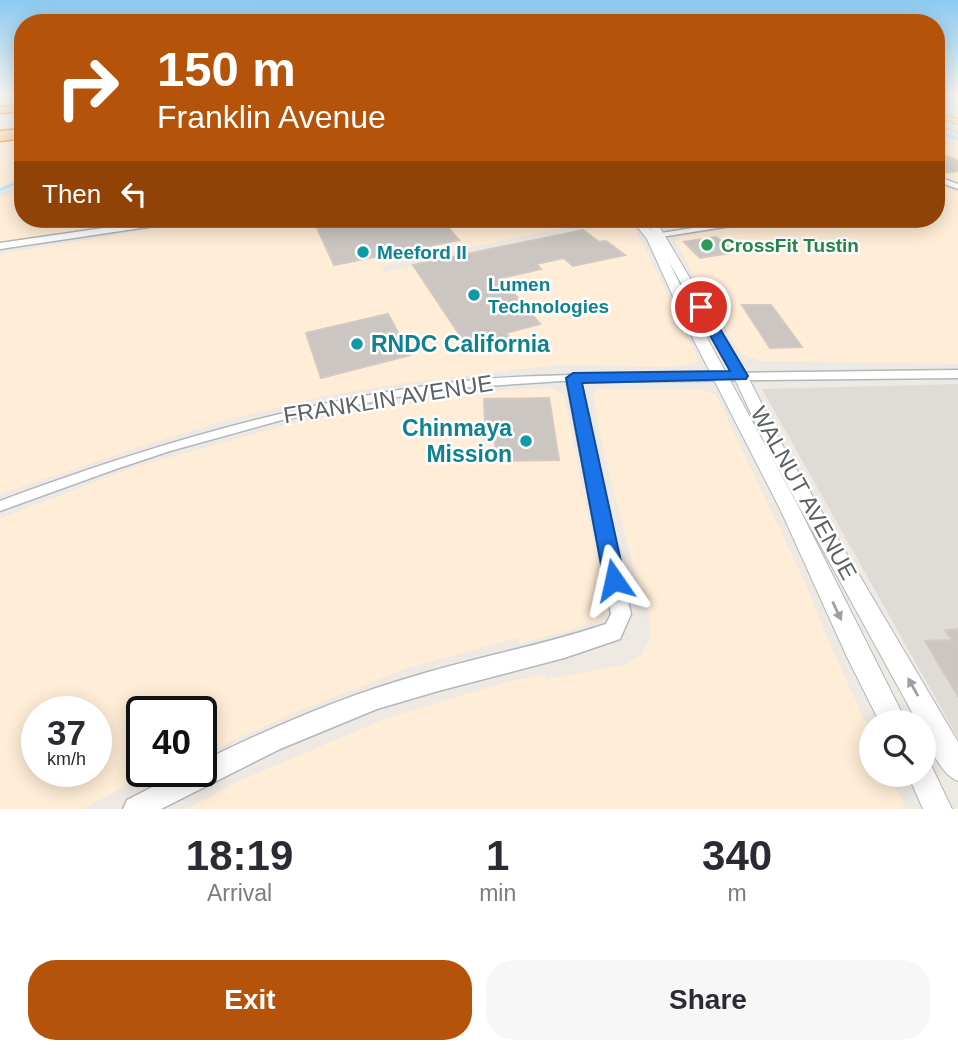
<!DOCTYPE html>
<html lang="en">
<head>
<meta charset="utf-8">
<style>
	:root { --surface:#fff; --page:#f7f7f7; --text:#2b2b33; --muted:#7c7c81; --accent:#b45309 }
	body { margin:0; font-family:Helvetica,sans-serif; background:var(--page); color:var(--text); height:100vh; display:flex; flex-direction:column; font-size:26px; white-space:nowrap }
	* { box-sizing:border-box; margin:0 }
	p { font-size:23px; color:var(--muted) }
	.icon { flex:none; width:38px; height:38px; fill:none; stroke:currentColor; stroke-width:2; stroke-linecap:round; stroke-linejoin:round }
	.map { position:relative; height:809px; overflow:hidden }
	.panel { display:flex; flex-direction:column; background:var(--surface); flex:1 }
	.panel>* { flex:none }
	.guide { position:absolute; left:14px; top:14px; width:931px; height:214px; border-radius:28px; box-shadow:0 4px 18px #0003; background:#b45309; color:#fff; overflow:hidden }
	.fabs { position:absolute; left:859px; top:710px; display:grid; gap:14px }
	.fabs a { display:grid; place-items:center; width:77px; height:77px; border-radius:50%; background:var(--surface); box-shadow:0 4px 18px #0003; font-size:35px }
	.speed { position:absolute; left:21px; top:696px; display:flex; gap:14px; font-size:35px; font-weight:700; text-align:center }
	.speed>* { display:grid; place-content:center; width:91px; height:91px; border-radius:50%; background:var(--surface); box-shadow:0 4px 18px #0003; line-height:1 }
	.speed small { font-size:18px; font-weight:400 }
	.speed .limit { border:4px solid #111; border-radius:10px; background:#fff; color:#111 }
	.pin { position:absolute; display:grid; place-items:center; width:60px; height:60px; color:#fff; margin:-30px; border:4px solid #fff; border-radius:50%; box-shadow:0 2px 7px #0007 }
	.me { position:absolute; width:77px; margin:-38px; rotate:349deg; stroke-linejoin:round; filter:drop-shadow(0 0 5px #0008) }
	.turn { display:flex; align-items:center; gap:24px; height:147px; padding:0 28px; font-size:32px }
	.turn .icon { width:91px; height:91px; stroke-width:2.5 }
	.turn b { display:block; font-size:49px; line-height:60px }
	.then { display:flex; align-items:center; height:66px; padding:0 28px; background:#0003; gap:14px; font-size:26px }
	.eta { display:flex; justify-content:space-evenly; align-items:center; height:119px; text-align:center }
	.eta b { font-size:42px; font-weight:700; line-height:49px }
	.primary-button { display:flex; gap:14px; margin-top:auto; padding:14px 28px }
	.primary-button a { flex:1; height:80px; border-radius:28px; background:var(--accent); color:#fff; font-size:28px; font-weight:700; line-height:80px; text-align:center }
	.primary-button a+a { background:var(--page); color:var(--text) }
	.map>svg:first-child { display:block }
</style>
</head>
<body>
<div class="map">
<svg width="958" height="809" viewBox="0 0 958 809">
	<rect width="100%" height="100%" fill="#eee9e3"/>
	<!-- commercial -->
	<g fill="#ffedd7" fill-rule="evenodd">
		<polygon points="936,135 958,142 958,184 936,175"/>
		<polygon points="23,139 23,170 13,181 0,187 0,142"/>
		<polygon points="936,181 958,190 958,364 761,361 741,354 675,242 679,237 783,219 936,219"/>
		<polygon points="23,191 23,219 156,219 0,242 0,198"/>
		<polygon points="213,219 606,219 382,266 385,272 629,220 640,238 699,360 693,364 670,367 556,365 397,384 320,397 223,421 151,443 0,494 0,254"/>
		<polygon points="658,219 743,219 679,229 667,228"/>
		<path d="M 550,387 L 564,395 L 607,608 L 607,612 L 599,621 L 519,644 L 516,638 L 408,668 L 286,716 L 201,756 L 201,712 L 142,712 L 142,772 L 167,772 L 152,779 L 151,772 L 83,809 L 0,809 L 0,518 L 135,467 L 305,420 L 456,394 ZM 37,712 L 96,712 L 96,772 L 37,772 Z"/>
		<polygon points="599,389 702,389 716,395 803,578 830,644 871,735 872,775 890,775 906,809 186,809 241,780 387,718 503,683 545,674 546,679 624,665 641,655 650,638 649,612 636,578 603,449 593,395"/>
	</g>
	<!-- industrial -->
	<polygon fill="#dfdbd7" points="958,384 958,738 762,389"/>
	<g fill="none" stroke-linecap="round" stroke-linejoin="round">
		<!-- stream -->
		<g stroke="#a2ebff" stroke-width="2">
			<polyline points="936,131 958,139"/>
			<polyline points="0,190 23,180"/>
		</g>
	</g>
	<!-- building -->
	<g fill="#cbc6c2" stroke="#d3c9c1" stroke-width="2">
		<polygon points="936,152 958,161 958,171 944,173 936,170"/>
		<polygon points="313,219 441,219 459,240 334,265"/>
		<polygon points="583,230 599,242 606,241 625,255 573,266 564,258 536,264 541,269 501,278 540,324 506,333 513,342 477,352 470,342 465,343 413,265"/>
		<polygon points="716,237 736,252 700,258 684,242"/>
		<polygon points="742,305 771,305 802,347 770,348"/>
		<polygon points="388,314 410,355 321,378 306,333"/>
		<polygon points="549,398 559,460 496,461 494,421 485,421 484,399"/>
		<polygon points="958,629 958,696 925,641 952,640 945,630"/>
	</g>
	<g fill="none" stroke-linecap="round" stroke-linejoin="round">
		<!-- minor casing -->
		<g stroke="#b3b7ba" stroke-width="3">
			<g id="minor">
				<polygon points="751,219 765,219 762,221 661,237 657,235 661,233"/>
				<path d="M 573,375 L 578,378 L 577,380 L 456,388 L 397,397 L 282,420 L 170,451 L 116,469 L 0,511 L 0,501 C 148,446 299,401 456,382 C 495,377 534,376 573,375 Z"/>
			</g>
		</g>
		<!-- tertiary casing -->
		<g stroke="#b3b7ba" stroke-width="3">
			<g id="tertiary">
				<polygon points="936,176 958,184 958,189 936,181"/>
				<polygon points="165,219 185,219 181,222 0,249 0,243"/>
				<path d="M 958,370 L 958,378 L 581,382 L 631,614 L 620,639 L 564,658 L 438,691 L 377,709 L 280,749 L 161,809 L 123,809 L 127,800 L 181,772 L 201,772 L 201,762 C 270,728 341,697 415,676 C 478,657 543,645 606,624 L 611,614 L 566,378 L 568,375 Z"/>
			</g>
		</g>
		<!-- secondary casing -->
		<g stroke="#b2b8bb" stroke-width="2">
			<g id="secondary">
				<path d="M 631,219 L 641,219 L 652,231 L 645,219 L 655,219 L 747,375 L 784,448 L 958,742 L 958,781 C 941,775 924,741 924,723 L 918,723 L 768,450 L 733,375 L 668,260 L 699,323 L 797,504 L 907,723 L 880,723 L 847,657 L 781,511 L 685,323 L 647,239 Z"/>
				<polygon points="924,763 931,765 952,809 923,809 908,775 924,775"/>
			</g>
		</g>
		<!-- primary casing -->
		<g stroke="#f6a453" stroke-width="2">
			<polygon id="primary" points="936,112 958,119 958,124 936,117"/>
		</g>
		<!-- trunk casing -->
		<g stroke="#f17000" stroke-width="3">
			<polygon id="trunk" points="23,129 23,135 0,137 0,131"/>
		</g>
		<!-- motorway casing -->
		<g stroke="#f17000" stroke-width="3">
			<g id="motorway">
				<polygon points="23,105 23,111 0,113 0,107"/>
				<polygon points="23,132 23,138 0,141 0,135"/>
			</g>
		</g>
		<!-- minor -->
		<use href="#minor" fill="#fff" fill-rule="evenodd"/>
		<!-- tertiary -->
		<use href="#tertiary" fill="#fff" fill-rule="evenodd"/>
		<!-- secondary -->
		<use href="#secondary" fill="#fff" fill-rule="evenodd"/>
		<!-- primary -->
		<use href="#primary" fill="#ffdda7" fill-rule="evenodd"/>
		<!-- trunk -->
		<use href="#trunk" fill="#ffd298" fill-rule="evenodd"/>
		<!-- motorway -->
		<use href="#motorway" fill="#ffc789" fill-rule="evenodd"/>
		<!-- rail -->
		<polyline stroke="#b2b3b4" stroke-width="2" stroke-dasharray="1 4.5" stroke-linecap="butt" points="936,125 958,133"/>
	</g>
	<!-- one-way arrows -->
	<defs><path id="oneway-solid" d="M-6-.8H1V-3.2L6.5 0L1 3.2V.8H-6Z" transform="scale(1.75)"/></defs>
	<g fill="#9da0a2">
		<use href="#oneway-solid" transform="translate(837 611) rotate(65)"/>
		<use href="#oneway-solid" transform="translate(913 687) rotate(-119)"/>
	</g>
	<!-- sky -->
	<linearGradient id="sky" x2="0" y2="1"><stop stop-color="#8ccaf1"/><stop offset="0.45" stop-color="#f7f5f2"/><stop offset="1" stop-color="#f7f5f2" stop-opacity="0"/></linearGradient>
	<rect width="958" height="209" fill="url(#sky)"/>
	<!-- route -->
	<polygon fill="#1a73e8" stroke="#114b97" stroke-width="2" points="701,303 707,307 748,376 746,379 582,383 625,580 622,587 614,590 607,587 604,580 566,378 573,373 730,371 694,307"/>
	<!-- markers -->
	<circle fill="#2e9e5b" stroke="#fff" stroke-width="2.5" cx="707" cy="245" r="7"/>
	<g fill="#0f9aa8" stroke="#fff" stroke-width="2.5">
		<circle cx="363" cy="252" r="7"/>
		<circle cx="474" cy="295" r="7"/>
		<circle cx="357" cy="344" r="7"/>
		<circle cx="526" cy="441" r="7"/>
	</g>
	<g text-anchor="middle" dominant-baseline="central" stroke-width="5" stroke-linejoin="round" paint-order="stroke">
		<!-- far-leisure labels -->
		<g font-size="19" font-weight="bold" fill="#27864d" stroke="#fff" text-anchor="start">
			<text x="721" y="245">CrossFit Tustin</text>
		</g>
		<!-- far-culture labels -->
		<g font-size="19" font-weight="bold" fill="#0d838f" stroke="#fff" text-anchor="start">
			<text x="377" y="252">Meeford II</text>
			<text x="488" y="284">Lumen<tspan x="488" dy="22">Technologies</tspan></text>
		</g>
		<!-- culture labels -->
		<g font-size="23" font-weight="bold" fill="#0d838f" stroke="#fff" text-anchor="start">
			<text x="371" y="344">RNDC California</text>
			<text x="512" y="428" text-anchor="end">Chinmaya<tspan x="512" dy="26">Mission</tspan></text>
		</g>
		<!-- street labels -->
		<g font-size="23" fill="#5b6164" stroke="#fff">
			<text transform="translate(388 399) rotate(-9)">FRANKLIN AVENUE</text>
			<text transform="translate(804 493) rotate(61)">WALNUT AVENUE</text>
		</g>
	</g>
</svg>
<div class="fabs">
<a><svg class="icon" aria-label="search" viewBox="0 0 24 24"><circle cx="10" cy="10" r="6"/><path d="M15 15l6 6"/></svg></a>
</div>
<div class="speed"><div>37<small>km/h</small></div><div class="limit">40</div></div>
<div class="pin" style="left:701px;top:307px;background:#d93025"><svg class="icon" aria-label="arrive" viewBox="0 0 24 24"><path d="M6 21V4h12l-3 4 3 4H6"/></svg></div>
<svg class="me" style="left:614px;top:580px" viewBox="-20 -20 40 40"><path d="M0-17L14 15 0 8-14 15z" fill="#1a73e8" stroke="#fff" stroke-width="4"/></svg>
<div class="guide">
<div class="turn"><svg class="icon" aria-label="right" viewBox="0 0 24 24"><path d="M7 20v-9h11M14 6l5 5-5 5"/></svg><div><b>150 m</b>Franklin Avenue</div></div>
<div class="then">Then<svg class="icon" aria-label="left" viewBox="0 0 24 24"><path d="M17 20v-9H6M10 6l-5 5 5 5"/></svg></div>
</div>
</div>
<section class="panel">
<div class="eta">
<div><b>18:19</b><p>Arrival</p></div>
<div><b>1</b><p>min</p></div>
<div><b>340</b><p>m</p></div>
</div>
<div class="primary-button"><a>Exit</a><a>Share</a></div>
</section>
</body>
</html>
